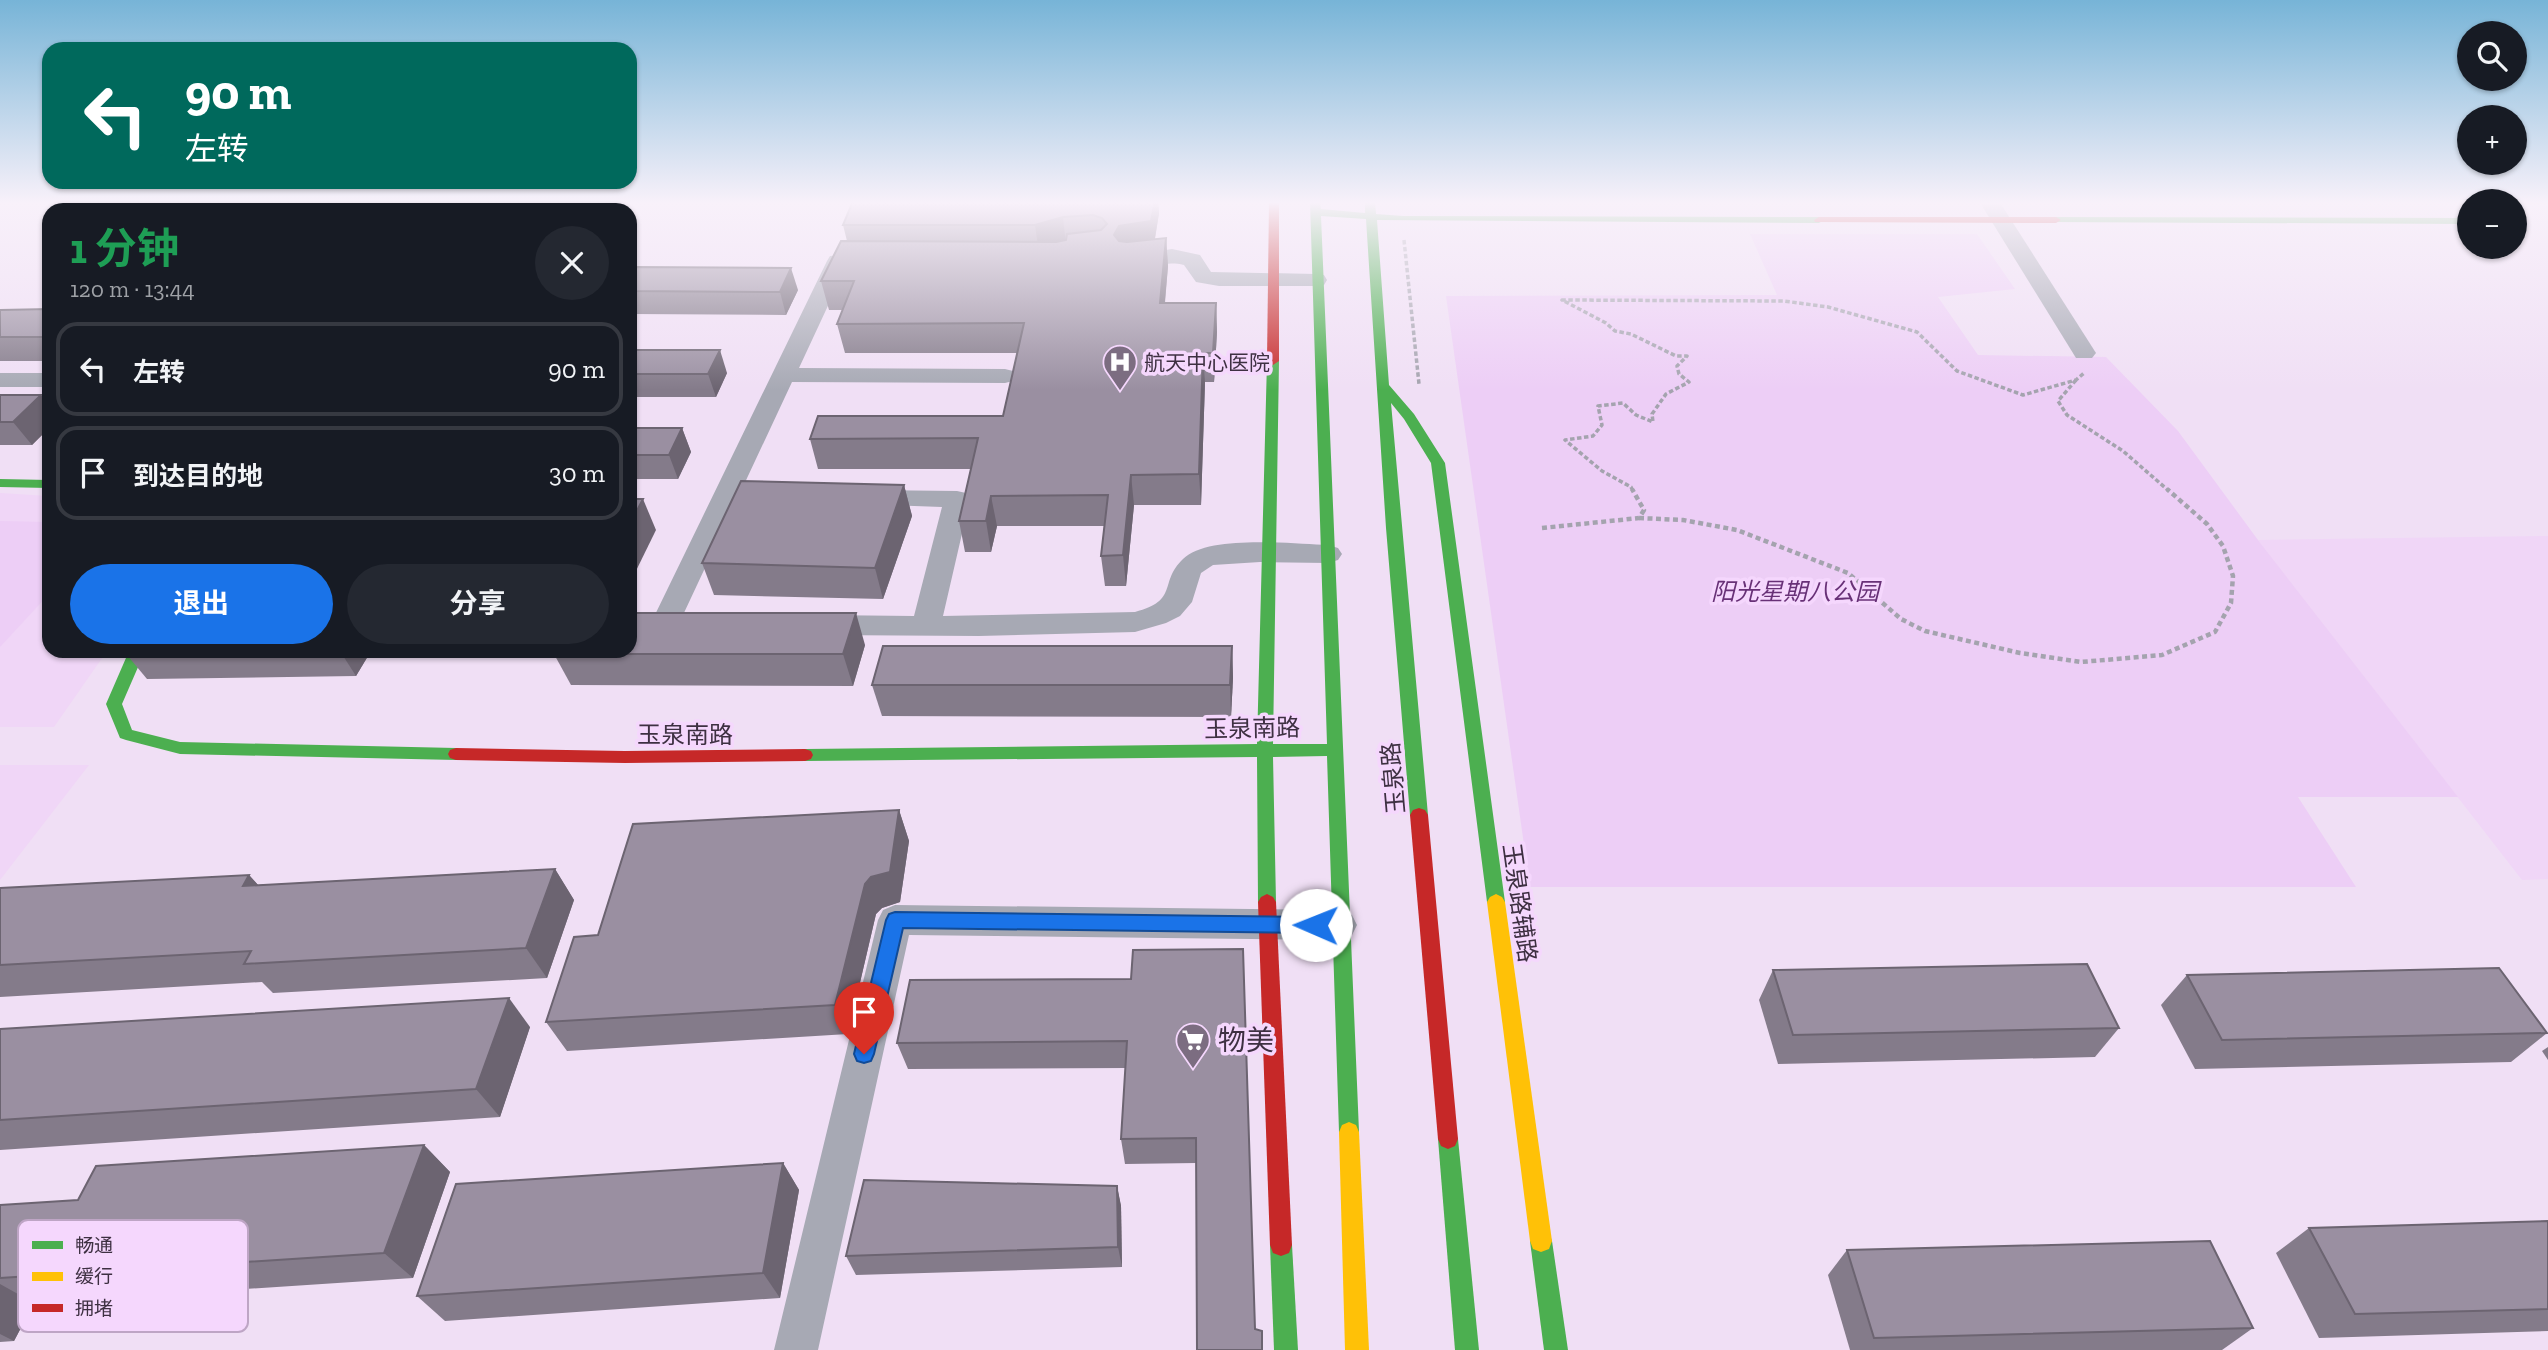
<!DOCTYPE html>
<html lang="zh">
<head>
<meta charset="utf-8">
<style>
	:root { --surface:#171b24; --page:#242831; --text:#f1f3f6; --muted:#9ea1a6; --line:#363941; --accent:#1a73e8 }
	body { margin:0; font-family:"Zilla Slab","Noto Sans SC",serif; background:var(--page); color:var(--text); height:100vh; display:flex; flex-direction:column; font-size:26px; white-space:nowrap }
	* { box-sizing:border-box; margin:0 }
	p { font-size:23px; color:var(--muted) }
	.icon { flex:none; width:38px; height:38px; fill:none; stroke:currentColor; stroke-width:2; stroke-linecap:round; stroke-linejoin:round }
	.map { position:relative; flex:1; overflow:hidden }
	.drawer { position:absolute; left:42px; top:203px; width:595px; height:455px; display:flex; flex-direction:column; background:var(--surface); border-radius:21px; box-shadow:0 2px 5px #0004 }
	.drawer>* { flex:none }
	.hud { position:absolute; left:42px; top:42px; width:595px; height:147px; border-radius:21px; box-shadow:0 2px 5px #0004; background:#00695c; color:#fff; overflow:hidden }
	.controls { position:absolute; left:2457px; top:21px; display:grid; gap:14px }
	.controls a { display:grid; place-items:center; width:70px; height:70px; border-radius:50%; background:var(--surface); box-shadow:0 2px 5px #0004; font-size:35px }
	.pin { position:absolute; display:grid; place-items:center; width:60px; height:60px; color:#fff; margin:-72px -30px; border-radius:50% 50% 50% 0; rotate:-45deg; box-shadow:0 0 7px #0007 }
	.pin .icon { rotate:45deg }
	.me { position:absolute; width:77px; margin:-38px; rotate:271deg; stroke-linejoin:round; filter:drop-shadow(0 0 5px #0008) }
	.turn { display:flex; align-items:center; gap:24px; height:147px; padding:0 28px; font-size:32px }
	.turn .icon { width:91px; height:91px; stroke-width:2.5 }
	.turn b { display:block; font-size:49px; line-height:60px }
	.round { display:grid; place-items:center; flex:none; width:74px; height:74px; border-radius:37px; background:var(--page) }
	.head { display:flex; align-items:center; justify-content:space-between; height:119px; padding:0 28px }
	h1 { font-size:42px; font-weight:700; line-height:52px; color:#1e9e55 }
	.primary-button { display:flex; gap:14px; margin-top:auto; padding:14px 28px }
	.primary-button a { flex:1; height:80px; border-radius:42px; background:var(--accent); color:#fff; font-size:28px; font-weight:700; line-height:80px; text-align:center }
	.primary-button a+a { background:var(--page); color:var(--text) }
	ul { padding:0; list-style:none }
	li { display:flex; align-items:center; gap:21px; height:94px; margin:0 14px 10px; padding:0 14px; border:4px solid var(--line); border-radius:21px }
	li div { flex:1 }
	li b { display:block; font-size:26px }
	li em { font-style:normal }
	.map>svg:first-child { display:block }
</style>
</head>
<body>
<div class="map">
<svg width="2548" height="1350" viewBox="0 0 2548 1350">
	<rect width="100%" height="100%" fill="#f0dff5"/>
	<!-- built -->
	<g fill="#f0d6f7">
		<polygon points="0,493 49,496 49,651 107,651 54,727 0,727"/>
		<polygon points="2548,536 2548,879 2522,880 2258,540"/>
		<polygon points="0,765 89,765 0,880"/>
	</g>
	<!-- green -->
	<g fill="#edcef6">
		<polygon points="1750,234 1977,234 2015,289 1938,297 1978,355 2106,357 2178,431 2258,540 2458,797 2298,797 2356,887 1530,887 1446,296 1777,295"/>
		<polygon points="0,521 49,522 49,594 0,647"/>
	</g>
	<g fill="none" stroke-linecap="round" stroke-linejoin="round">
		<!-- path-far1 -->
		<g stroke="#a4a3ae" stroke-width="3.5" stroke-dasharray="4.5 2.5" stroke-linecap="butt">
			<polyline points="1404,240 1419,384"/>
			<polyline points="2076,380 2058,401 2067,415 2123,451 2169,491"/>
			<polyline points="1633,491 1631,487 1602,471 1565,440 1593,436 1602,425 1598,406 1623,403 1636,415 1653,422 1652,414 1666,394 1689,382 1679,374 1677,366 1687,356 1676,356 1631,334 1615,331 1606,323 1562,300 1784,301 1828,307 1917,332 1957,371 2023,395 2076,380 2084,373"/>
		</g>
		<!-- path -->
		<g stroke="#a4a3ae" stroke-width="4.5" stroke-dasharray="5 3.5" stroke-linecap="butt">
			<polyline points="1639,518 1683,520 1737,530 1848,573 1901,619 1925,631 2020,653 2081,662 2162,655 2215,632 2231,603 2233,576 2223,546 2207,524 2167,489"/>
			<polyline points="1542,528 1639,518 1644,510 1632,489"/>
		</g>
		<!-- street -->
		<g fill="#a7a9b4" fill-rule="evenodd">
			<polygon points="1979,201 1999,201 2096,353 2092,358 2076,358"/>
			<path d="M 1172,249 L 1200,255 L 1211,272 L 1316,274 L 1324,275 L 1327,280 L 1324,285 L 1316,286 L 1219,286 L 1196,282 L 1184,265 C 1163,259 1143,272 1122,267 L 1119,262 L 1122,257 Z"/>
			<polygon points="845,255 853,256 856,261 853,266 846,267 799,368 1005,369 1013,371 1017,376 1013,381 1005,383 792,382 683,615 700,618 704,625 700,632 690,635 654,632 650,625 827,261 830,256"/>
			<rect x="0" y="373" width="49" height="14"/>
			<path d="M 868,490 L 957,491 L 966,493 L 970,499 L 943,616 L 1135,612 C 1180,600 1158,583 1183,559 C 1208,534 1293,544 1328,545 L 1338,548 L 1342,554 L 1338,560 L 1328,563 L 1260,562 L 1213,565 L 1201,573 L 1192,602 L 1180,616 L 1166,623 L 1135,632 L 979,636 L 821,635 L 811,632 L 807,625 L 811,618 L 821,615 L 914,616 L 942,507 L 859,504 L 855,498 L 859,492 Z"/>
			<polygon points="895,905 1340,910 1352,915 1357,925 1352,935 1340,940 909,935 818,1350 774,1350 878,920 883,910"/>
		</g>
		<!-- fast -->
		<g fill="#4caf50" fill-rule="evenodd">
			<polygon points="1310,201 1320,201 1321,209 1365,213 1365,201 1375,201 1376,214 1403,216 1819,217 1824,220 1819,223 1377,220 1389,385 1414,414 1445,463 1505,902 1502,907 1496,910 1490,907 1487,902 1431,463 1404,419 1391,403 1428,815 1425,820 1419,822 1413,820 1410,815 1386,528 1366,219 1321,216 1359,1132 1356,1139 1349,1142 1342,1139 1339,1132 1327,756 1273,757 1276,902 1273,907 1267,910 1261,907 1258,902 1257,757 805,761 799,759 797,755 799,751 805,749 1257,744 1267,361 1273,357 1279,361 1273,744 1327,744"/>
			<polygon points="2056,217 2469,218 2469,224 2052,222 2051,220"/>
			<polygon points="0,479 49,480 49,488 0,487"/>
			<polygon points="129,651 145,651 122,704 132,730 180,742 456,748 462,750 464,754 462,758 456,760 180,754 126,740 120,738 106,704"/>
			<polygon points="1448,1129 1455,1132 1458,1139 1479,1350 1455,1350 1438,1139 1441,1132"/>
			<polygon points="1541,1230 1549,1233 1552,1241 1568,1350 1544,1350 1530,1241 1533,1233"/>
			<polygon points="1281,1234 1289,1237 1292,1245 1298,1350 1274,1350 1270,1245 1273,1237"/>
		</g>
		<!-- slow -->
		<g fill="#ffc107" fill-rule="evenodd">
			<polygon points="2510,201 2548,201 2548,204 2515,204 2515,201"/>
			<polygon points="1496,894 1502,897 1505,902 1552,1241 1549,1249 1541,1252 1533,1249 1530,1241 1487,902 1490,897"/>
			<polygon points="1349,1122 1356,1125 1359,1132 1369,1350 1345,1350 1339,1132 1342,1125"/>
		</g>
		<!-- jam -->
		<g fill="#c62828" fill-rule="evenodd">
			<polygon points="1269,201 1279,201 1279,361 1273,365 1267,361"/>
			<polygon points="1819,217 2056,217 2061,220 2056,223 1815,222 1814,220"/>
			<polygon points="456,748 625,751 805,749 811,751 813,755 811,759 805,761 625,763 456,760 450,758 448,754 450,750"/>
			<polygon points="1419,808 1425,810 1428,815 1458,1139 1455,1146 1448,1149 1441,1146 1438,1139 1410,815 1413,810"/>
			<polygon points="1267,894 1273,897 1276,902 1292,1245 1289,1253 1281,1256 1273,1253 1270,1245 1258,902 1261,897"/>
		</g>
	</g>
	<!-- wall -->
	<g fill="#847b8a">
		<polygon points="853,201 1158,201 1159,213 1155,239 1166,238 1168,266 1165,303 1216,303 1217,332 1214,382 1205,382 1201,505 1134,505 1126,586 1105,586 1101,556 1104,526 997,526 991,552 965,552 959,521 971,469 818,469 810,439 1003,416 1017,353 845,353 837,324 843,310 829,310 821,281 847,241 843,225"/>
		<polygon points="630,273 798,290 786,315 630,314"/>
		<polygon points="49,309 49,361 0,361 0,310"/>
		<polygon points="630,350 727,373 716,397 630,397"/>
		<polygon points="0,395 41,395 49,405 49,428 32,445 0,445"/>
		<polygon points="630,428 682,428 691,452 678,479 630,479"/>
		<polygon points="904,485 912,516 883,599 714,595 702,563"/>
		<polygon points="865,645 853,686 571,685 554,654"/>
		<polygon points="1232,646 1233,678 1231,717 882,716 872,685"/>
		<polygon points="371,651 356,676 147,679 127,655"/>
		<polygon points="899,810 909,841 900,902 882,908 876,914 848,1034 567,1051 546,1022 598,935"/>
		<polygon points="555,869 574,900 547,978 273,993 262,982 0,997 0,888 249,875 258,885"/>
		<polygon points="1243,949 1255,1329 1196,1163 1125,1164 1121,1139 1126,1068 908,1069 897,1043"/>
		<polygon points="1773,970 2119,1028 2095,1057 1778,1064 1759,1000"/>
		<polygon points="2187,975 2547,1033 2511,1062 2195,1069 2161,1005"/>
		<polygon points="530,1027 500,1117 0,1150 0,1029"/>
		<polygon points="2548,1047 2548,1060 2542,1051"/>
		<polygon points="424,1145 450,1172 413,1278 34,1303 14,1341 0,1342 0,1205 78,1200"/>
		<polygon points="783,1163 799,1190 780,1298 445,1321 417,1296"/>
		<polygon points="1117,1186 1121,1206 1122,1267 856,1275 846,1256"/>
		<polygon points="2548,1221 2548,1331 2319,1338 2276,1253 2309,1228"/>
		<polygon points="1847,1250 2253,1328 2222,1350 1850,1350 1828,1275"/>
	</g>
	<!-- shaded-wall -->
	<g fill="#6c6471">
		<polygon points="1155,201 1158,201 1159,213 1153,249 1122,254 1114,235 1119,226"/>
		<polygon points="1063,217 1066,245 1039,253 1035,225"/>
		<polygon points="1166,238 1168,266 1162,332 1160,303"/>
		<polygon points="791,268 798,290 786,315 780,292"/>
		<polygon points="1216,303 1217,332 1214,382 1213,353"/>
		<polygon points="720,350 727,373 716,397 708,374"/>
		<polygon points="1203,353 1205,382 1201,505 1199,474"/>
		<polygon points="41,395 49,405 49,428 32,445 13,422"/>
		<polygon points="682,428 691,452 678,479 669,455"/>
		<polygon points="1131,475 1134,505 1126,586 1123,555"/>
		<polygon points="904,485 912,516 883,599 875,568"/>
		<polygon points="991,496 997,526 991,552 986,521"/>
		<polygon points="643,499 656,530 630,583 630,524"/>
		<polygon points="856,613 865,645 853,686 843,654"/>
		<polygon points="1232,646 1233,678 1231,717 1230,685"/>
		<polygon points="340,651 371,651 356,676"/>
		<polygon points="899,810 909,841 900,902 882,908 876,914 848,1034 835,1005 865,884"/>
		<polygon points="555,869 574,900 547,978 526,948"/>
		<polygon points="249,875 276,905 243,886"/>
		<polygon points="509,998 530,1027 500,1117 476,1089"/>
		<polygon points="424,1145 450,1172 413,1278 384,1253"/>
		<polygon points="783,1163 799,1190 780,1298 763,1273"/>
		<polygon points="1117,1186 1121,1206 1122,1267 1118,1247"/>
		<polygon points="0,1284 34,1303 14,1341 0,1334"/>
	</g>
	<!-- building -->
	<g fill="#9a8fa1" stroke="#6c6471" stroke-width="2">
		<polygon points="853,201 1155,201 1151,221 1119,226 1114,235 1119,241 1127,242 1166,238 1160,303 1216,303 1213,353 1203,353 1199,474 1131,475 1123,555 1101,556 1108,495 991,496 986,521 959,521 978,438 810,439 818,416 1003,416 1024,323 837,324 854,281 821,281 841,241 1056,242 1066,240 1067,234 1101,230 1107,224 1102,218 1093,215 1063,217 1035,225 843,225"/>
		<polygon points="634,267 791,268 780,292 630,291 630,273"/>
		<polygon points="49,309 49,337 0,337 0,310"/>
		<polygon points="630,350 720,350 708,374 630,374"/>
		<polygon points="0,395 41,395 13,422 0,422"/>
		<polygon points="630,428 682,428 669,455 630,455"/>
		<polygon points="741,481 904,485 875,568 702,563"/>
		<polygon points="630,499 643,499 630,524"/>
		<polygon points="630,613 856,613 843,654 554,654 556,651 630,651"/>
		<polygon points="883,646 1232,646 1230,685 872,685"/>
		<polygon points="129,651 340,651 127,655"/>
		<polygon points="899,810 890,872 871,877 865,884 835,1005 546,1022 574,937 598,935 633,824"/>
		<polygon points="555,869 526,948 244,964 251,951 0,965 0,888 249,875 243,886"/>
		<polygon points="1243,949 1255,1329 1262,1331 1262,1350 1197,1350 1196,1138 1121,1139 1127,1041 897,1043 910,980 1131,979 1133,950"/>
		<polygon points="2087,964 2119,1028 1793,1035 1773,970"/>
		<polygon points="2499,968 2547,1033 2222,1040 2187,975"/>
		<polygon points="509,998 476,1089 0,1120 0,1029"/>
		<polygon points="424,1145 384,1253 0,1278 0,1205 78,1200 96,1166"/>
		<polygon points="783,1163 763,1273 417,1296 456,1184"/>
		<polygon points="864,1180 1117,1186 1118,1247 846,1256"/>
		<polygon points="2548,1221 2548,1309 2355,1314 2309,1228"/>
		<polygon points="2210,1241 2253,1328 1874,1338 1847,1250"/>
	</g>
	<!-- sky -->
	<linearGradient id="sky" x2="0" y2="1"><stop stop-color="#77b4d7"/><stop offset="0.52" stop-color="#f8f1fa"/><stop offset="1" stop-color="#f8f1fa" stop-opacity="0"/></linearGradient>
	<rect width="2548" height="390" fill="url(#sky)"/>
	<!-- route -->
	<polygon fill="#1a73e8" stroke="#114b97" stroke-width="2" points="895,912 1316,917 1323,919 1326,925 1323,930 1316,933 903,928 874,1054 871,1061 864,1063 857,1061 854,1054 886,920 889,914"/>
	<!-- icons -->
	<defs>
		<g id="hospital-pin" transform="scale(1.75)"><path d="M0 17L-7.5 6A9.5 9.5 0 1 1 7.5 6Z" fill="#7c6d81" stroke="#f5d7fd"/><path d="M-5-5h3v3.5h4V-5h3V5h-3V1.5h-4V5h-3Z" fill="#fff"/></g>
		<g id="supermarket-pin" transform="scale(1.75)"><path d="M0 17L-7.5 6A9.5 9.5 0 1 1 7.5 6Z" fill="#7c6d81" stroke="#f5d7fd"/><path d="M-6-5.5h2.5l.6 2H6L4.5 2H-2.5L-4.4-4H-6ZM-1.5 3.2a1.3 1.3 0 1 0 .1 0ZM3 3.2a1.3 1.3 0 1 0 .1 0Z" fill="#fff"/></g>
	</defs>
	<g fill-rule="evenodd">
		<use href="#hospital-pin" x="1120" y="362"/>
		<use href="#supermarket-pin" x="1193" y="1040"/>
	</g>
	<g text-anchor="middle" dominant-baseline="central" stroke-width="7" stroke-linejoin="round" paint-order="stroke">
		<!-- far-poi labels -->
		<g font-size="21" fill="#3e3042" stroke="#f5d7fd" text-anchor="start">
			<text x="1144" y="362">航天中心医院</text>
		</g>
		<!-- park labels -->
		<g font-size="24" font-style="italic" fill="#683177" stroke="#f5d7fd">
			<text x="1795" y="591">阳光星期八公园</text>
		</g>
		<!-- street labels -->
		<g font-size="24" fill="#3e3042" stroke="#f5d7fd">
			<text transform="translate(1252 728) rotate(-1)">玉泉南路</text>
			<text x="685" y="734">玉泉南路</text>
			<text transform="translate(1393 778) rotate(-95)">玉泉路</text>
			<text transform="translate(1520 903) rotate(82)">玉泉路辅路</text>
		</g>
		<!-- near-poi labels -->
		<g font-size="28" fill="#3e3042" stroke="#f5d7fd" text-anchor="start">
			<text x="1218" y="1040">物美</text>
		</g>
	</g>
	<!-- legend -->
	<rect x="18" y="1220" width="230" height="112" rx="10" fill="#f5d7fd" stroke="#bea5c5" stroke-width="2"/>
	<rect x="32" y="1241" width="31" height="8" fill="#4caf50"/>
	<rect x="32" y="1272" width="31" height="9" fill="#ffc107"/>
	<rect x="32" y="1304" width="31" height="8" fill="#c62828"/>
	<g font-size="19" fill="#3e3042">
		<text x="75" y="1252">畅通</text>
		<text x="75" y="1283">缓行</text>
		<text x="75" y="1315">拥堵</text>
	</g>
</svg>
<div class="controls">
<a><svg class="icon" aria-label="search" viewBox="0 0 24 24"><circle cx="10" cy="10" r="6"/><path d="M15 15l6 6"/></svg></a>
<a>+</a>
<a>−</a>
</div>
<div class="pin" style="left:864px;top:1054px;background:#d93025"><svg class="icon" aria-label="arrive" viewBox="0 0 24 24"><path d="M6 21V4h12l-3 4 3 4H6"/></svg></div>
<svg class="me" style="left:1316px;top:925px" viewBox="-20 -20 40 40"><circle r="19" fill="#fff"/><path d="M0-13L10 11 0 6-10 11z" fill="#1a73e8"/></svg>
<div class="hud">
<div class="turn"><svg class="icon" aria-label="left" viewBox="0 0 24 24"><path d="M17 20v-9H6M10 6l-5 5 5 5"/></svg><div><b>90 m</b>左转</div></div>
</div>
<section class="drawer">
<div class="head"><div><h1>1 分钟</h1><p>120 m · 13:44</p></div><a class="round"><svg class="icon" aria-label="close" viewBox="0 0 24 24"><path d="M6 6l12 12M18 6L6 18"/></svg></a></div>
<ul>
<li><svg class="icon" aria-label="left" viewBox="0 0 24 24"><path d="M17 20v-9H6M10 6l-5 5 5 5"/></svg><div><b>左转</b></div><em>90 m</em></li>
<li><svg class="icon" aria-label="arrive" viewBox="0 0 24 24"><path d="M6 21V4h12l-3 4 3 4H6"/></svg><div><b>到达目的地</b></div><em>30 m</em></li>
</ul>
<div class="primary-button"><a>退出</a><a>分享</a></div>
</section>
</div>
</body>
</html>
